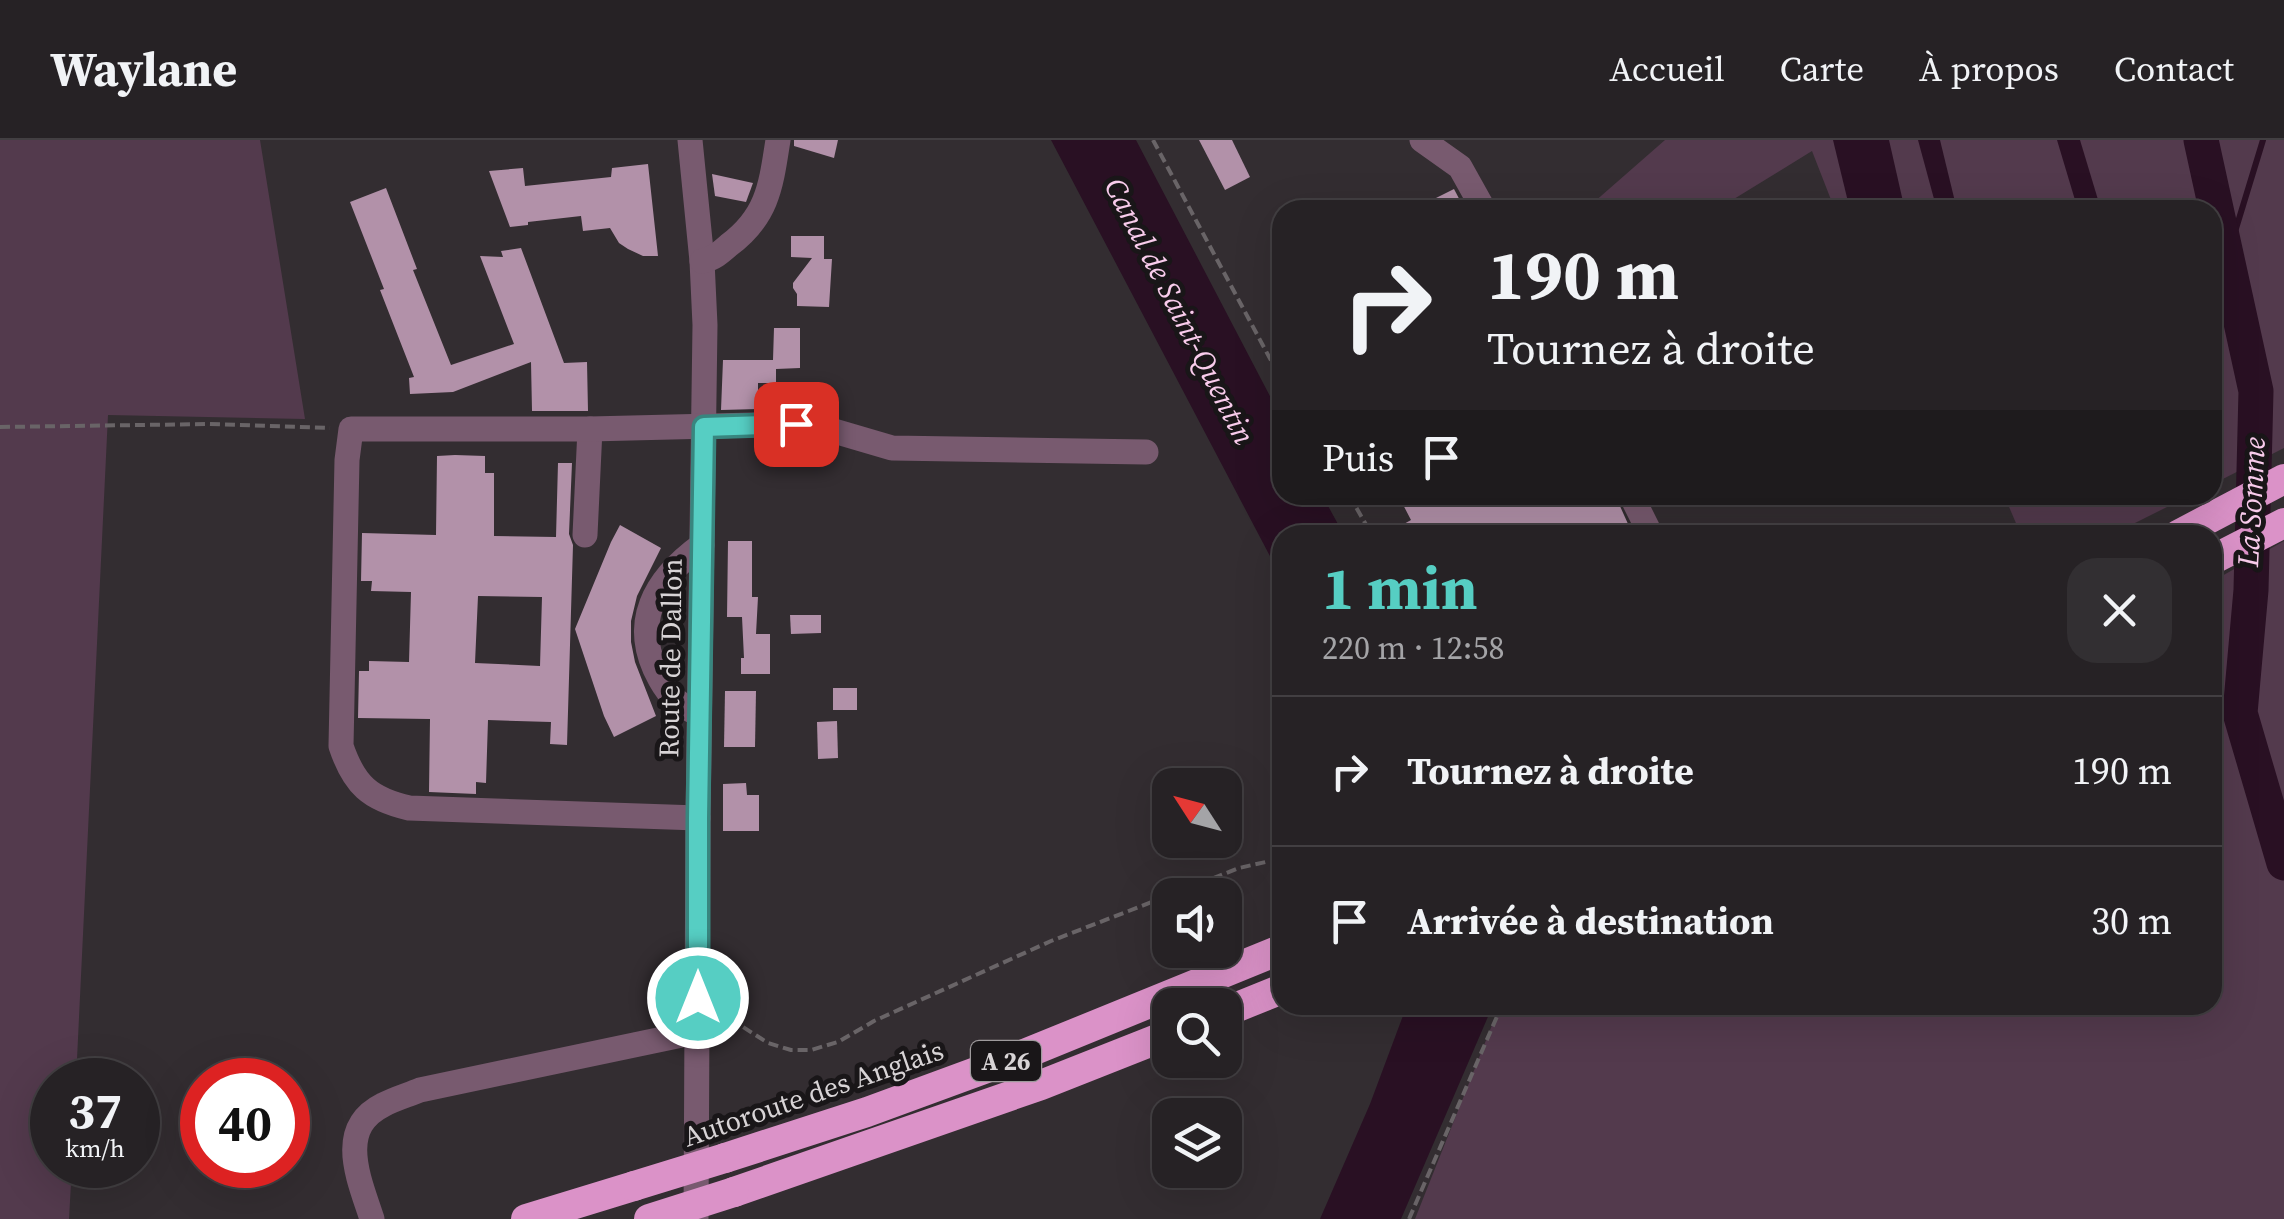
<!DOCTYPE html>
<html lang="fr">
<head>
<meta charset="utf-8">
<style>
	:root { --surface:#262225; --page:#322f32; --text:#f1f3f6; --muted:#a4a4a7; --line:#423f42; --accent:#56cec3 }
	body { margin:0; font-family:"Source Serif 4",serif; background:var(--page); color:var(--text); height:100vh; display:flex; flex-direction:column; font-size:38px; white-space:nowrap }
	* { box-sizing:border-box; margin:0 }
	p { font-size:32px; color:var(--muted) }
	.icon { flex:none; width:55px; height:55px; fill:none; stroke:currentColor; stroke-width:2; stroke-linecap:round; stroke-linejoin:round }
	.map { position:relative; flex:1; overflow:hidden }
	.sheet { position:absolute; left:1272px; top:385px; width:950px; height:490px; display:flex; flex-direction:column; background:var(--surface); border-radius:30px; box-shadow:0 10px 40px #0002,0 0 0 2px var(--line) }
	.sheet>* { flex:none }
	.top-card { position:absolute; left:1272px; top:60px; width:950px; height:305px; border-radius:30px; box-shadow:0 10px 40px #0002,0 0 0 2px var(--line); background:#262225; color:var(--text); overflow:hidden }
	.needle { width:65px; rotate:306deg }
	.fabs { position:absolute; left:1152px; top:628px; display:grid; gap:20px }
	.fabs a { display:grid; place-items:center; width:90px; height:90px; border-radius:20px; background:var(--surface); box-shadow:0 10px 40px #0002,0 0 0 2px var(--line); font-size:50px }
	.speed { position:absolute; left:30px; top:918px; display:flex; gap:20px; font-size:50px; font-weight:700; text-align:center }
	.speed>* { display:grid; place-content:center; width:130px; height:130px; border-radius:50%; background:var(--surface); box-shadow:0 10px 40px #0002,0 0 0 2px var(--line); line-height:1 }
	.speed small { font-size:25px; font-weight:400 }
	.speed .limit { border:15px solid #d22; background:#fff; color:#111 }
	.pin { position:absolute; display:grid; place-items:center; width:85px; height:85px; color:#fff; margin:-42px; border-radius:20px; box-shadow:0 5px 15px #0006 }
	.me { position:absolute; width:110px; margin:-55px; rotate:0deg; stroke-linejoin:round; filter:drop-shadow(0 0 8px #0008) }
	.turn { display:flex; align-items:center; gap:35px; height:210px; padding:0 50px; font-size:45px }
	.turn .icon { width:130px; height:130px; stroke-width:2.5 }
	.turn b { display:block; font-size:70px; line-height:85px }
	.then { display:flex; align-items:center; height:95px; padding:0 50px; background:#0003; gap:20px; font-size:38px }
	.round { display:grid; place-items:center; flex:none; width:105px; height:105px; border-radius:30px; background:var(--page) }
	.headline { display:flex; align-items:center; justify-content:space-between; height:170px; padding:0 50px }
	h1 { font-size:60px; font-weight:700; line-height:75px; color:var(--accent) }
	ul { padding:0; list-style:none }
	li { display:flex; align-items:center; gap:30px; height:150px; padding:0 50px; border-top:2px solid var(--line) }
	li div { flex:1 }
	li b { display:block; font-size:38px }
	li em { font-style:normal }
	header { display:flex; align-items:center; gap:60px; box-sizing:border-box; height:140px; padding:0 50px; background:var(--surface); border-bottom:2px solid var(--line) }
	header strong { font-size:48px }
	nav { display:flex; gap:55px; margin-inline-start:auto; font-size:35px }
	.map>svg:first-child { display:block }
</style>
</head>
<body>
<header>
<strong>Waylane</strong>
<nav><a>Accueil</a><a>Carte</a><a>À propos</a><a>Contact</a></nav>
</header>
<div class="map">
<svg width="2284" height="1079" viewBox="0 0 2284 1079">
	<rect width="100%" height="100%" fill="#332d31"/>
	<!-- green -->
	<g fill="#533a4d">
		<polygon points="0,0 260,0 305,279 108,275 76,940 52,940 52,1025 72,1025 69,1079 0,1079"/>
		<polygon points="1665,0 2284,0 2284,308 2213,344 2212,70 1835,70 1812,11 1716,70 1585,70"/>
		<polygon points="2004,355 2191,355 2111,395 2021,395"/>
		<polygon points="2284,401 2284,1079 1415,1079 1500,865 2212,865 2213,441"/>
	</g>
	<!-- water -->
	<g fill="#291023">
		<polygon points="1051,0 1136,0 1282,279 1282,355 1322,355 1344,395 1282,395 1282,439"/>
		<polygon points="1833,0 1889,0 1904,66 1892,70 1850,70"/>
		<polygon points="1918,0 1940,0 1957,70 1937,70"/>
		<polygon points="2057,0 2080,0 2099,63 2088,70 2078,70"/>
		<polygon points="1407,865 1493,865 1401,1079 1320,1079 1370,964"/>
	</g>
	<g fill="none" stroke-linecap="round" stroke-linejoin="round">
		<!-- stream -->
		<polyline stroke="#291023" stroke-width="6" points="2227,118 2263,0"/>
		<!-- river -->
		<polyline stroke="#291023" stroke-width="35" points="2201,0 2256,251 2251,450 2240,573 2284,723"/>
	</g>
	<!-- building -->
	<g fill="#b291a9" fill-rule="evenodd">
		<polygon points="794,0 838,0 834,18 794,6"/>
		<polygon points="1199,0 1232,0 1250,37 1225,50"/>
		<polygon points="648,24 658,116 643,116 628,109 619,103 610,88 583,91 581,76 528,82 528,85 510,87 489,31 523,28 525,46 611,37 612,28"/>
		<polygon points="712,34 753,43 746,62 715,56"/>
		<polygon points="386,48 417,129 413,130 451,225 514,204 480,116 503,117 501,111 521,108 564,223 587,222 588,271 532,271 531,222 453,252 410,254 409,238 414,237 380,150 384,149 350,62"/>
		<polygon points="1454,49 1465,70 1412,70"/>
		<polygon points="791,96 824,96 824,119 832,119 829,167 797,166 797,154 793,148 793,143 812,118 791,117"/>
		<polygon points="774,188 800,188 800,228 776,229 776,243 758,243 758,269 721,270 723,220 773,220"/>
		<path d="M 455,315 L 485,316 L 485,333 L 494,333 L 494,396 L 556,397 L 558,323 L 572,323 L 569,394 L 573,405 L 567,605 L 550,604 L 551,582 L 488,580 L 486,643 L 476,642 L 476,654 L 429,652 L 430,579 L 358,578 L 359,531 L 369,531 L 369,521 L 409,522 L 411,452 L 371,451 L 372,441 L 361,441 L 362,393 L 436,395 L 437,316 ZM 478,456 L 542,457 L 540,526 L 475,523 Z"/>
		<polygon points="1398,355 1615,355 1633,395 1384,395 1411,380"/>
		<polygon points="620,385 661,408 637,456 631,481 631,502 635,522 656,576 614,597 604,576 575,489 611,402"/>
		<polygon points="728,401 752,401 752,457 758,457 756,494 770,494 770,534 741,534 741,518 744,518 742,477 727,477"/>
		<polygon points="790,475 821,475 821,493 791,494"/>
		<rect x="833" y="548" width="24" height="22"/>
		<polygon points="725,551 756,551 755,607 724,607"/>
		<polygon points="837,581 838,618 818,619 817,582"/>
		<polygon points="746,643 747,655 759,655 759,691 723,691 723,644"/>
	</g>
	<g fill="none" stroke-linecap="round" stroke-linejoin="round">
		<!-- path -->
		<g stroke="#696467" stroke-width="4" stroke-dasharray="10 5" stroke-linecap="butt">
			<polyline points="1153,0 1282,241"/>
			<polyline points="0,287 209,284 330,288"/>
			<polyline points="1349,355 1372,395"/>
			<polyline points="1171,755 1239,728 1270,721"/>
			<polyline points="718,871 768,903 791,910 811,910 838,902 874,881 1051,801 1170,755"/>
			<polyline points="1409,1079 1502,865"/>
		</g>
		<!-- minor -->
		<g stroke="#785a6f" stroke-width="25">
			<polyline points="690,0 702,121 705,185 698,678 696,1079"/>
			<polyline points="1422,0 1460,27 1484,70"/>
			<path d="M 702,121 C 713,119 720,113 729,105 C 768,76 771,45 778,0"/>
			<polyline points="1631,355 1651,395"/>
			<polyline points="585,395 590,289"/>
			<path d="M 699,574 C 680,566 670,557 660,539 C 629,483 655,439 702,405"/>
			<path d="M 698,678 L 409,668 C 370,659 354,645 341,606 L 347,320 L 351,289 L 590,289 L 796,284 L 817,286 L 892,308 L 1146,312"/>
			<path d="M 372,1079 C 360,1041 335,989 383,965 C 394,959 408,955 420,950 L 696,892"/>
		</g>
		<!-- highway -->
		<g stroke="#db92c8" stroke-width="30">
			<polyline points="2178,395 2284,339"/>
			<polyline points="2212,420 2284,383"/>
			<polyline points="1225,872 1282,849"/>
			<polyline points="725,1018 867,972 1022,915 1282,809"/>
			<polyline points="734,1052 1041,945 1170,894"/>
			<polyline points="526,1079 634,1046"/>
		</g>
		<!-- highway-bridge -->
		<g stroke="#db92c8" stroke-width="30">
			<polyline points="634,1046 725,1018"/>
			<polyline points="649,1079 734,1052"/>
		</g>
	</g>
	<g fill="none" stroke-linecap="round" stroke-linejoin="round">
		<!-- route casing -->
		<g stroke="#38867f" stroke-width="25">
			<polyline id="route" points="698,858 698,678 704,287 796,284"/>
		</g>
		<!-- route -->
		<use href="#route" stroke="#56cec3" stroke-width="18"/>
	</g>
	<g text-anchor="middle" dominant-baseline="central" stroke-width="10" stroke-linejoin="round" paint-order="stroke">
		<!-- shield labels -->
		<rect fill="#191618" stroke="#9f9b9d" stroke-width="2.5" x="971" y="901" width="70" height="40" rx="8"/>
		<g font-size="25" font-weight="bold" fill="#d8d4d6">
			<text x="1006" y="921">A 26</text>
		</g>
		<!-- street labels -->
		<g font-size="28" fill="#d8d4d6" stroke="#191618">
			<text transform="translate(670 518) rotate(-89)">Route de Dallon</text>
			<text transform="translate(813 953) rotate(-19)">Autoroute des Anglais</text>
		</g>
		<!-- water labels -->
		<g font-size="30" font-style="italic" fill="#f9ccec" stroke="#191618">
			<text transform="translate(1180 171) rotate(63)">Canal de Saint-Quentin</text>
			<text transform="translate(2251 362) rotate(-87)">La Somme</text>
		</g>
	</g>
</svg>
<div class="fabs">
<a><svg class="needle" viewBox="-14 -14 28 28"><path d="M0-13l5 13h-10z" fill="#e53935"/><path d="M0 13l5-13h-10z" fill="#a4a4a7"/></svg></a>
<a><svg class="icon" aria-label="sound" viewBox="0 0 24 24"><path d="M4 9h4l5-4v14l-5-4H4zM17 9q2 3 0 6"/></svg></a>
<a><svg class="icon" aria-label="search" viewBox="0 0 24 24"><circle cx="10" cy="10" r="6"/><path d="M15 15l6 6"/></svg></a>
<a><svg class="icon" aria-label="layers" viewBox="0 0 24 24"><path d="M12 4l9 5-9 5-9-5zM3 14l9 5 9-5"/></svg></a>
</div>
<div class="speed"><div>37<small>km/h</small></div><div class="limit">40</div></div>
<div class="pin" style="left:796px;top:284px;background:#d93025"><svg class="icon" aria-label="arrive" viewBox="0 0 24 24"><path d="M6 21V4h12l-3 4 3 4H6"/></svg></div>
<svg class="me" style="left:698px;top:858px" viewBox="-20 -20 40 40"><circle r="17" fill="#56cec3" stroke="#fff" stroke-width="3"/><path d="M0-11L8 9 0 5-8 9z" fill="#fff"/></svg>
<div class="top-card">
<div class="turn"><svg class="icon" aria-label="right" viewBox="0 0 24 24"><path d="M7 20v-9h11M14 6l5 5-5 5"/></svg><div><b>190 m</b>Tournez à droite</div></div>
<div class="then">Puis<svg class="icon" aria-label="arrive" viewBox="0 0 24 24"><path d="M6 21V4h12l-3 4 3 4H6"/></svg></div>
</div>
<section class="sheet">
<div class="headline"><div><h1>1 min</h1><p>220 m · 12:58</p></div><a class="round"><svg class="icon" aria-label="close" viewBox="0 0 24 24"><path d="M6 6l12 12M18 6L6 18"/></svg></a></div>
<ul>
<li><svg class="icon" aria-label="right" viewBox="0 0 24 24"><path d="M7 20v-9h11M14 6l5 5-5 5"/></svg><div><b>Tournez à droite</b></div><em>190 m</em></li>
<li><svg class="icon" aria-label="arrive" viewBox="0 0 24 24"><path d="M6 21V4h12l-3 4 3 4H6"/></svg><div><b>Arrivée à destination</b></div><em>30 m</em></li>
</ul>
</section>
</div>
</body>
</html>
